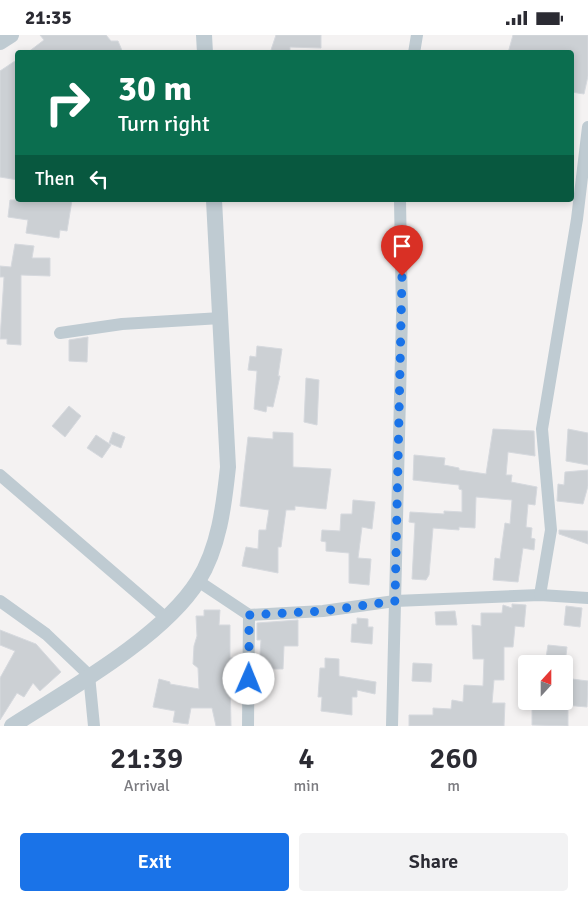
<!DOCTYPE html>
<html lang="en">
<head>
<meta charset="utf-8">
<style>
	:root { --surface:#fff; --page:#f2f2f3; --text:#2b2b33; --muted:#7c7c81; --accent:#1a73e8 }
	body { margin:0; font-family:Signika,sans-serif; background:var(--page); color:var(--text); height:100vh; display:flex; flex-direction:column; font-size:19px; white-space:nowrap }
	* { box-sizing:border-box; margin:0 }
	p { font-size:16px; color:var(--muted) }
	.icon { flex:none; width:28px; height:28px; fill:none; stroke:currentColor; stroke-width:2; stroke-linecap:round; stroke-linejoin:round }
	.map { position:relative; height:691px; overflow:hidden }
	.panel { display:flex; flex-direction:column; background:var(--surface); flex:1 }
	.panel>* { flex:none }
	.top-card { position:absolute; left:15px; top:15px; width:559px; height:152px; border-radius:5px; box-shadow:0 2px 8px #0003; background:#0b6e4f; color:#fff; overflow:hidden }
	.needle { width:32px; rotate:21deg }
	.buttons { position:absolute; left:518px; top:620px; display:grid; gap:10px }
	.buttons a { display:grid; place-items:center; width:55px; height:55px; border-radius:5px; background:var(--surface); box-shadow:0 2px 8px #0003; font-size:25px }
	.pin { position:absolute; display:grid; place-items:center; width:42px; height:42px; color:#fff; margin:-51px -21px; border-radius:50% 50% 50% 0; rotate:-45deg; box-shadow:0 0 5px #0007 }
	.pin .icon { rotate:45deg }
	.me { position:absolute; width:55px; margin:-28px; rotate:1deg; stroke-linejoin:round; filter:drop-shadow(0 0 4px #0008) }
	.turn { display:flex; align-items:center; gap:18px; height:105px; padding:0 20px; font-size:22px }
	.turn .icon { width:65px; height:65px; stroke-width:2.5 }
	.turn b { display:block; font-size:35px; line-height:42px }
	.then { display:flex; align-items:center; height:48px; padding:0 20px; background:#0003; gap:10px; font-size:19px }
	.eta { display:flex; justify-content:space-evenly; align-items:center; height:85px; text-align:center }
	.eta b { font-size:30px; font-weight:600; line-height:35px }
	.cta { display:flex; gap:10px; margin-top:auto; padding:10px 20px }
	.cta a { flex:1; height:58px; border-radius:5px; background:var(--accent); color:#fff; font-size:20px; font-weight:600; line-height:58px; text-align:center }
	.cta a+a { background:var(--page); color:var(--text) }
	.status { display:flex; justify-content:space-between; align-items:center; height:35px; padding:0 25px; background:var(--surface); direction:ltr }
	.status svg { height:14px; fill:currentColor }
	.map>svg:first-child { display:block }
</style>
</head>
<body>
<div class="status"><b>21:35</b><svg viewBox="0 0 49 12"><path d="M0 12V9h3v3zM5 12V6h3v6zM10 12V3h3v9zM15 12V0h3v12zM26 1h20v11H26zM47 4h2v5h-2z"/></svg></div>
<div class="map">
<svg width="588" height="691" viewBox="0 0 588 691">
	<rect width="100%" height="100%" fill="#f4f2f2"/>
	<!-- building -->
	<g fill="#ccd0d4" stroke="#d6d9de">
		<polygon points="40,0 106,0 111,6 118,6 123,18 27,18 44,5"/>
		<polygon points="276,0 321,0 321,13 290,12 290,18 270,18"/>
		<polygon points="513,0 588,0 588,41 584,59 571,57 571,18 508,18"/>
		<polygon points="18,24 18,145 0,142 0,36"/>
		<polygon points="10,165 72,165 67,196 60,195 59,203 26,198 28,185 8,182"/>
		<polygon points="15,209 34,211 32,223 50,223 50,241 21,240 21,310 7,309 7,304 0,304 4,242 0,242 0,231 11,232"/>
		<polygon points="88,302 87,327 69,326 69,305"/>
		<polygon points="257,311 282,314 278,341 280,341 273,372 267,371 266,377 254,374 257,336 248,335 250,321 256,322"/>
		<polygon points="306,343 319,345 317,390 304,387"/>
		<polygon points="69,371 81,381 65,402 52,391"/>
		<polygon points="493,394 534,396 535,421 508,417 506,440 512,440 511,447 537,452 535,470 528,469 526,492 532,493 531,503 535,504 534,515 523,513 518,547 493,545 495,523 500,524 505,488 510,489 512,465 476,462 475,493 459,492 459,495 433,493 429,540 426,545 412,544 415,488 409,487 410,477 444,479 444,476 462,477 462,455 459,454 459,450 413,445 414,420 445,423 444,430 459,433 459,435 486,439"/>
		<polygon points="568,394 588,398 588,430 566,426"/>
		<polygon points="113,397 125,402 121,413 109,408"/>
		<polygon points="273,397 293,398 293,432 331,434 326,474 295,471 295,475 286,475 281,512 278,512 278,538 242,531 246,512 258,514 259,495 266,495 269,475 240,471 248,402 273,404"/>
		<polygon points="96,400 111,410 102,423 87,413"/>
		<polygon points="588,435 588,451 583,469 557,466 558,449 564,450 565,437"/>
		<polygon points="353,465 375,467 372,494 362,492 358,523 371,524 369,550 349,548 349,518 326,516 326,507 321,506 322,495 340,496 341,479 352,479"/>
		<polygon points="559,495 588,496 588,509 559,499"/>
		<polygon points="512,569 526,570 524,592 515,591 513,612 504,612 504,645 494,645 492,668 505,668 504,691 409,691 409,680 433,680 433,673 451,674 452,665 463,667 464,650 483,651 484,624 473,624 472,590 481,591 481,578 502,578 503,570 512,573"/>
		<polygon points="566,571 582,573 580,592 564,590"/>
		<polygon points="204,575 220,575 219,590 230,590 230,623 235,623 236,634 235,640 230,640 231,691 216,691 212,673 191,673 188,689 173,687 175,676 153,672 159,644 170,647 170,649 199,654 198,633 193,629 194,611 197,601 196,581 204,581"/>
		<polygon points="455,576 457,590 436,590 435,577"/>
		<polygon points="357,583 368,584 368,592 373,592 372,609 351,607 352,589 357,589"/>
		<polygon points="298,585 298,611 284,611 283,634 259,634 261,605 257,605 257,588"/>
		<polygon points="0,595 36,609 61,637 40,656 33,648 24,662 17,658 0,685 0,643 15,616 0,610"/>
		<polygon points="548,610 567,612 565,629 545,629"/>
		<polygon points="325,623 339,624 339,641 376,647 375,659 357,655 357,662 352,662 352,680 321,676 322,662 318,662 320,633 325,633"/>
		<polygon points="413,628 432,629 431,647 412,646"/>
		<polygon points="564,643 588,646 587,672 564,670"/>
		<polygon points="532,673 568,673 568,691 532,690"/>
	</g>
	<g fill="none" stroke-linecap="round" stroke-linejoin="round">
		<!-- minor -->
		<g stroke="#bfcbd2" stroke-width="12">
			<polyline points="414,18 417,0"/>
			<polyline points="60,298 122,289 221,283"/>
			<polyline points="0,440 166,583"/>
			<polyline points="198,546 249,580 323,576 395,566 540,560 588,563"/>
			<polyline points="540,560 551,495 542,394 577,184 588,92"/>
			<polyline points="0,566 46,599 89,640 94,691"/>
			<polyline points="248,691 249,580"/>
			<polyline points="392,691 402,279 400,165"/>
		</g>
		<!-- tertiary -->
		<g stroke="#bfcbd2" stroke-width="16">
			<polyline points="204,0 205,18"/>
			<polyline points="0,7 11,0"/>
			<path d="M 12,691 C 68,655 163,602 198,546 C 219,513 224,470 228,432 L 214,165"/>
		</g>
	</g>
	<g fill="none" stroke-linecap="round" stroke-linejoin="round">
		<!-- route -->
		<polyline stroke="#1a73e8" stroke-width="9" stroke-dasharray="0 16.2" points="249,644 249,580 323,576 395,566 402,241"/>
	</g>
</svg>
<div class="buttons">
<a><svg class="needle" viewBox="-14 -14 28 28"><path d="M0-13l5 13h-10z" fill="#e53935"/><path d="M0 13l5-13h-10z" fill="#7c7c81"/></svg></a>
</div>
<div class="pin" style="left:402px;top:241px;background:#d93025"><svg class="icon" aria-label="arrive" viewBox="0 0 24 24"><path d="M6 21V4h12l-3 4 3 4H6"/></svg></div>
<svg class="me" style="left:249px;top:644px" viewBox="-20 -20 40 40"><circle r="19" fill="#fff"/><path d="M0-13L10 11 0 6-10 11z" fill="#1a73e8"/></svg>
<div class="top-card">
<div class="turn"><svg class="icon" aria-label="right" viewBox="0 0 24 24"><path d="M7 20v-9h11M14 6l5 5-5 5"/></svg><div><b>30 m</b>Turn right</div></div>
<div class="then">Then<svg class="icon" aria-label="left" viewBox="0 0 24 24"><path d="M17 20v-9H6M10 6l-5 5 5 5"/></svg></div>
</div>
</div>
<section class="panel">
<div class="eta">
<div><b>21:39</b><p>Arrival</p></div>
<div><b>4</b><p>min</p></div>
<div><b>260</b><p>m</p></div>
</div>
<div class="cta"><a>Exit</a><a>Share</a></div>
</section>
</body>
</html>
